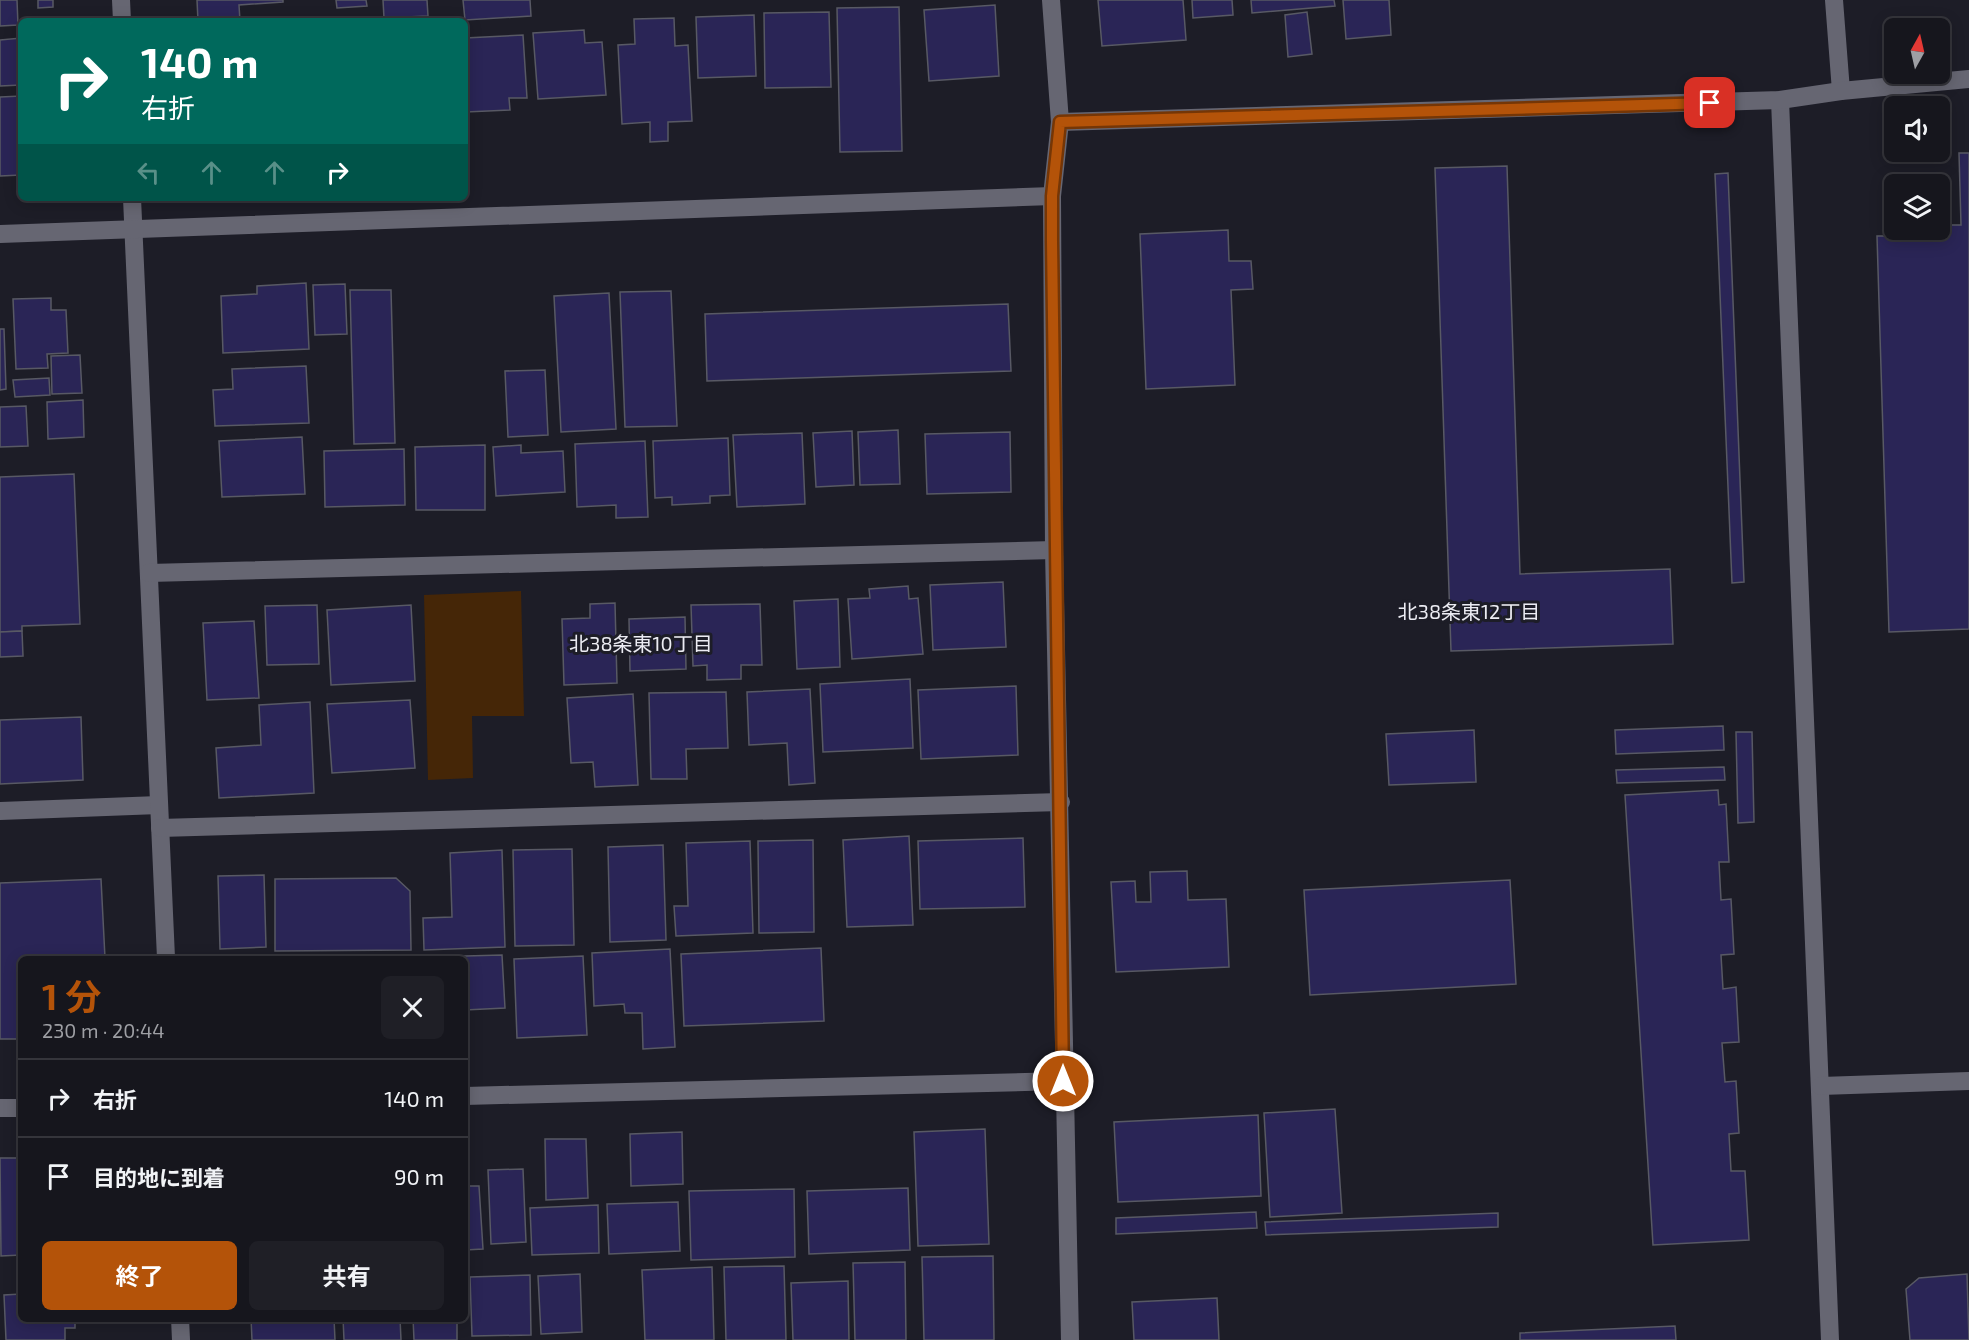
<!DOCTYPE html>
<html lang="ja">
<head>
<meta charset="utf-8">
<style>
	:root { --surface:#16161d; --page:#1f1f26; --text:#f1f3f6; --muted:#9e9fa4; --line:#35353b; --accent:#b45309 }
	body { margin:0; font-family:"Exo 2","Noto Sans JP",sans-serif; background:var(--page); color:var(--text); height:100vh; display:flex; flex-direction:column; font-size:22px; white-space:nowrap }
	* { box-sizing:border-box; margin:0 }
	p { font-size:20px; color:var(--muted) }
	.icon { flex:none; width:33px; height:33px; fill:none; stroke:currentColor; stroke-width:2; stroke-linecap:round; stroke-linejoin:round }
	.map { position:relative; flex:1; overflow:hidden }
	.drawer { position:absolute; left:18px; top:956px; width:450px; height:366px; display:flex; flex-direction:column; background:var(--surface); border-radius:9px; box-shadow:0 3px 15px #0003,0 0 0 2px var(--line) }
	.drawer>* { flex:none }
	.banner { position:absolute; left:18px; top:18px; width:450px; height:183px; border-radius:9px; box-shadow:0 3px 15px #0003,0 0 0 2px var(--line); background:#00695c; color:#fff; overflow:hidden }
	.needle { width:39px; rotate:8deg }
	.fabs { position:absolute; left:1884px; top:18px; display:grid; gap:12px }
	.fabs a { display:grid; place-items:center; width:66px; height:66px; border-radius:9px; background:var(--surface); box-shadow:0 3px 15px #0003,0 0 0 2px var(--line); font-size:30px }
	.pin { position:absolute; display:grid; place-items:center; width:51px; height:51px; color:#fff; margin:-26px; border-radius:12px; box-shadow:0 3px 9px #0006 }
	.me { position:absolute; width:66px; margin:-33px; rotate:0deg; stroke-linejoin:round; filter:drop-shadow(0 0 4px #0008) }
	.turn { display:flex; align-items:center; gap:21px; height:126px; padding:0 24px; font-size:27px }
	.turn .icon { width:78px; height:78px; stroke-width:2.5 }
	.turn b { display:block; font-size:42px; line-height:51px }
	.lanes { display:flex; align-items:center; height:57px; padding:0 24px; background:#0003; justify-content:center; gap:30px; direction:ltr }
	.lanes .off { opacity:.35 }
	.round { display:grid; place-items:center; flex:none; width:63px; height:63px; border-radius:9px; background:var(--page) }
	.overview { display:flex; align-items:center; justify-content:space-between; height:102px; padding:0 24px }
	h1 { font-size:36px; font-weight:700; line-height:45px; color:var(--accent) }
	.button { display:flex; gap:12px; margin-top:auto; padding:12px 24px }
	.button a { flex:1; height:69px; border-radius:9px; background:var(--accent); color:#fff; font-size:24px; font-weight:700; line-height:69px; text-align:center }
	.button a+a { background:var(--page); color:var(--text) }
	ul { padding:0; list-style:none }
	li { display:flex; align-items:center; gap:18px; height:78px; padding:0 24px; border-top:2px solid var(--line) }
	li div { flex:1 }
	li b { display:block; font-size:22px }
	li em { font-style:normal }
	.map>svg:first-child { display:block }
</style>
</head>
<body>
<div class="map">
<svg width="1969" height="1340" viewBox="0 0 1969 1340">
	<rect width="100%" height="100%" fill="#1d1d27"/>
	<!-- green -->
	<polygon fill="#452607" points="521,591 524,716 472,716 473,778 428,780 424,595"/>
	<!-- building -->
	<g fill="#2a2556" stroke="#585964" stroke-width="1.5">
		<polygon points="0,0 17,0 18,25 0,26"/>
		<polygon points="38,0 53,0 53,7 38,8"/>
		<polygon points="197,0 283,0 283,2 239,5 240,21 198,21"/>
		<polygon points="336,0 366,0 367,6 337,8"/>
		<polygon points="383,0 427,0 428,16 384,18"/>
		<polygon points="463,0 530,0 531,16 465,20"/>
		<polygon points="1098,0 1183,0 1186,40 1102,46"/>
		<polygon points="1192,0 1232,0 1233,15 1193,18"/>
		<polygon points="1251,0 1334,0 1335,6 1252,13"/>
		<polygon points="1343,0 1389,0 1391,35 1346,39"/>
		<polygon points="995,5 999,76 929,81 924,10"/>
		<polygon points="899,7 902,151 840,152 837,8"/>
		<polygon points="829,12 831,87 765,88 764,13"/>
		<polygon points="1307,12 1312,54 1288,57 1285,15"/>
		<polygon points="754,15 756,76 698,78 696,17"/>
		<polygon points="674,18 675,46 688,45 692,121 668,122 668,141 650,142 650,122 622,124 618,45 635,44 634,19"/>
		<polygon points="584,30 585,43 602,42 606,95 538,99 533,33"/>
		<polygon points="523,35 527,98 509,98 510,110 466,112 465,38"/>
		<polygon points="21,38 21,85 0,86 0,40"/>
		<polygon points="21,96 21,175 0,176 0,97"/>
		<polygon points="1959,153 1969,153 1969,629 1889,632 1877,236 1887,236 1887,227 1940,230 1940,225 1961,225"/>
		<polygon points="1507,166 1520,574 1670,569 1673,644 1451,651 1435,168"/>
		<polygon points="1728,173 1744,582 1732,583 1715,174"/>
		<polygon points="1228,230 1229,261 1251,261 1253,289 1231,290 1235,385 1146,389 1140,234"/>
		<polygon points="306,283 309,349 223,353 221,296 257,294 257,286"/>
		<polygon points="345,284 347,334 315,335 313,285"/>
		<polygon points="350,290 391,290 395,443 354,444"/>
		<polygon points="671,291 677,426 625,427 620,292"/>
		<polygon points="609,293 616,429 561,432 554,296"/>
		<polygon points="51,298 51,310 66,310 68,353 47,354 48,368 16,369 13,299"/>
		<polygon points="1008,304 1011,371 707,381 705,314"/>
		<polygon points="0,329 4,329 6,389 0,390"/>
		<polygon points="80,355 82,393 52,394 51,356"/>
		<polygon points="306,366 309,423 215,426 213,390 233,389 232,369"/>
		<polygon points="545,370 548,435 508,437 505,371"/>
		<polygon points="49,378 50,395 15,397 13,380"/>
		<polygon points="83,400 84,437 48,439 47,402"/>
		<polygon points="26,406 28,446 0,447 0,407"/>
		<polygon points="898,430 900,484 860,485 858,432"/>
		<polygon points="852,431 854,485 816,487 813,433"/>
		<polygon points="1010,432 1011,492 927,494 925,434"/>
		<polygon points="802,433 805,504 737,507 733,435"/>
		<polygon points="302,437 305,494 222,497 219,441"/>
		<polygon points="728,438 730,495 710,496 710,503 672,505 672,497 655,498 653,441"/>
		<polygon points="645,441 648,517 616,518 616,505 577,507 575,444"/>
		<polygon points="485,445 485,510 416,510 415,447"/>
		<polygon points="521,445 521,453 563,451 565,492 496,496 493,447"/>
		<polygon points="404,449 405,505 325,507 324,451"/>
		<polygon points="74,474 80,624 22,626 22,631 0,632 0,477"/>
		<polygon points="1003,582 1006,647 933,650 930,585"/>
		<polygon points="908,586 909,599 918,598 923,654 852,659 848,599 870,598 869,589"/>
		<polygon points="838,599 840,667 797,669 794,601"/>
		<polygon points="615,603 617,683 564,685 562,619 590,618 590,604"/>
		<polygon points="760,604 762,665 741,665 741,679 707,680 707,665 693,666 691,605"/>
		<polygon points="317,605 319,664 267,665 265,606"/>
		<polygon points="411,605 415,681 331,685 327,610"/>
		<polygon points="685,617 686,669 630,671 629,619"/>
		<polygon points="254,621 259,698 207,700 203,623"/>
		<polygon points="22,631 23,656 0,657 0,632"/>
		<polygon points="910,679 913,748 823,752 820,684"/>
		<polygon points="1016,686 1018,755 921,759 918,690"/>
		<polygon points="810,689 815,783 789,785 787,743 749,745 747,692"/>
		<polygon points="726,692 728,748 686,749 687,779 651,779 649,693"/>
		<polygon points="633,694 638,785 595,787 593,762 571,763 567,698"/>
		<polygon points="410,700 415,768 332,773 327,704"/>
		<polygon points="310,702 314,793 219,798 216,748 261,745 259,705"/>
		<polygon points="81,717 83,780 0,784 0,720"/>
		<polygon points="1723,726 1724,750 1616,754 1615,730"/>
		<polygon points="1474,730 1476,782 1389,785 1386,734"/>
		<polygon points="1736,732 1752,732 1754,822 1738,823"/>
		<polygon points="1724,767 1725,780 1617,783 1616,770"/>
		<polygon points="1718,790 1719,805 1726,804 1729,862 1719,862 1721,900 1731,899 1734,954 1721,955 1723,989 1736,987 1739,1042 1722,1043 1725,1082 1736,1081 1739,1133 1729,1134 1731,1171 1745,1171 1749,1240 1653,1245 1625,795"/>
		<polygon points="909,836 913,925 847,927 843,840"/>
		<polygon points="1023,838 1025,907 920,909 918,841"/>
		<polygon points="813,840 814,932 759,933 758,841"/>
		<polygon points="750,841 753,933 676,936 674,906 688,906 686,843"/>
		<polygon points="663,845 666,940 610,942 608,847"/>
		<polygon points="572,849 574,945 515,946 513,850"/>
		<polygon points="502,850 505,947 424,950 423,918 452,917 450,853"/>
		<polygon points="1187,871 1188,900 1226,899 1229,967 1116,972 1111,882 1135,881 1136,902 1151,902 1150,872"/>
		<polygon points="264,875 266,947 220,949 218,876"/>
		<polygon points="396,878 410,891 411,950 275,951 275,879"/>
		<polygon points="101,879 105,958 21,958 21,1039 0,1039 0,883"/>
		<polygon points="1510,880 1516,984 1310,995 1304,890"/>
		<polygon points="821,948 824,1021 684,1026 681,954"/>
		<polygon points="670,949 675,1047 643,1049 642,1013 625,1013 624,1004 594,1006 592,953"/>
		<polygon points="502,955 505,1008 465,1010 465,958 428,957"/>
		<polygon points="583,956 587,1035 517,1038 514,959"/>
		<polygon points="1335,1109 1342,1213 1270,1217 1264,1113"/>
		<polygon points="1258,1115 1261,1196 1118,1202 1114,1122"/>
		<polygon points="985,1129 989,1244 918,1246 914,1132"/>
		<polygon points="682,1132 683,1184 631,1186 630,1134"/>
		<polygon points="545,1139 586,1139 588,1198 546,1200"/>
		<polygon points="0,1158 21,1158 21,1255 1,1256"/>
		<polygon points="523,1169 526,1242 491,1244 488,1170"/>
		<polygon points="465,1186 479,1186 483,1249 465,1250"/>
		<polygon points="908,1188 910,1250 809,1254 807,1191"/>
		<polygon points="794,1189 795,1257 691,1260 689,1191"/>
		<polygon points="678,1202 680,1251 609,1254 607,1204"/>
		<polygon points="598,1205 599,1253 532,1255 530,1208"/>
		<polygon points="1256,1212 1257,1228 1116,1234 1116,1218"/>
		<polygon points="1498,1213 1498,1227 1266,1235 1265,1222"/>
		<polygon points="993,1256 994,1340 924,1340 922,1257"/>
		<polygon points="905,1262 906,1340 855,1340 853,1263"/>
		<polygon points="784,1266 786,1340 726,1340 724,1267"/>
		<polygon points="712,1267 714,1340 645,1340 642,1270"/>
		<polygon points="580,1274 582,1332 541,1334 538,1276"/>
		<polygon points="1967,1274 1969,1340 1910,1340 1906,1289 1919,1278"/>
		<polygon points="530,1275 531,1335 472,1336 470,1277"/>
		<polygon points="848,1281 849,1340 793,1340 791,1283"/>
		<polygon points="21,1294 21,1318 75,1318 75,1328 65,1328 65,1340 6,1340 4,1295"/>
		<polygon points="1217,1298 1219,1340 1134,1340 1132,1302"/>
		<polygon points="251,1318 334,1318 335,1340 252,1340"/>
		<polygon points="343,1318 400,1318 401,1340 344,1340"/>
		<polygon points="413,1318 457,1318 457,1340 414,1340"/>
		<polygon points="1675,1326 1676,1340 1520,1340 1520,1333"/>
	</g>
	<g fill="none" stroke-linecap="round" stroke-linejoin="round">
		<!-- lane -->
		<polyline stroke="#666672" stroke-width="18" points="0,811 159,805"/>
		<!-- street -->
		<g stroke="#666672" stroke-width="18">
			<polyline points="121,0 122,21"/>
			<polyline points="1051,0 1060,122 1052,196 1054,550 1070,1340"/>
			<polyline points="1834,0 1841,91"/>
			<polyline points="1780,100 1830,1340"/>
			<polyline points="1060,122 1780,100 1841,91 1969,79"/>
			<polyline points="132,198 166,958"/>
			<polyline points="0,234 1052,196"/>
			<polyline points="149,573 1054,550"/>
			<polyline points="160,828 1061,802"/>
			<polyline points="1821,1086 1969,1081"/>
			<polyline points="465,1096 1063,1081"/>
			<polyline points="0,1108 21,1108"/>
			<polyline points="180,1318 181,1340"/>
		</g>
	</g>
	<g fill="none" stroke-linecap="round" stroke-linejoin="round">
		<!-- route casing -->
		<g stroke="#753606" stroke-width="15">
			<polyline id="route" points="1063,1081 1052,241 1052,196 1060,122 1710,103"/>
		</g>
		<!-- route -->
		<use href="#route" stroke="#b45309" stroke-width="10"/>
	</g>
	<g text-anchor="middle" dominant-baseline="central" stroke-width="6" stroke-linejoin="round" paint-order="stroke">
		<!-- neighbourhood labels -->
		<g font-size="20" fill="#ececf3" stroke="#1d1d27">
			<text x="1469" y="611">北38条東12丁目</text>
			<text x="641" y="643">北38条東10丁目</text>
		</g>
	</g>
</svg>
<div class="fabs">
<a><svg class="needle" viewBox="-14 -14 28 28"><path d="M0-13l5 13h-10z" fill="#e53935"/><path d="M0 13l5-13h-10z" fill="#9e9fa4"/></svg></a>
<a><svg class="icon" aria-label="sound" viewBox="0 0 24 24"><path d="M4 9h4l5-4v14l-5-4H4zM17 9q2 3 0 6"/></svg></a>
<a><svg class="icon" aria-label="layers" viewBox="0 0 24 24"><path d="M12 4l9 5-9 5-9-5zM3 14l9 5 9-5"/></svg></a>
</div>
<div class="pin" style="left:1710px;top:103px;background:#d93025"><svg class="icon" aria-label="arrive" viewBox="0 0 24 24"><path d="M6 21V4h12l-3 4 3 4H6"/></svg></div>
<svg class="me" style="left:1063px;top:1081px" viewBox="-20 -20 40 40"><circle r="17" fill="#b45309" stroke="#fff" stroke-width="3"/><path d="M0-11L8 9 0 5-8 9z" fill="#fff"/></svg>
<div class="banner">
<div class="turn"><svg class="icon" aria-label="right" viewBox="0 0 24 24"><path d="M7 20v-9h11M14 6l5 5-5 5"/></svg><div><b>140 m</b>右折</div></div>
<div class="lanes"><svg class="icon off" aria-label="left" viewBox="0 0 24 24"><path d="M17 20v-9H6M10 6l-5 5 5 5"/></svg><svg class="icon off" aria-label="ahead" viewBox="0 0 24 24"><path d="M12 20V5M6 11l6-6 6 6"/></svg><svg class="icon off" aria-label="ahead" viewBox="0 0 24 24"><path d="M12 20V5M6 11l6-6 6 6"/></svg><svg class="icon" aria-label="right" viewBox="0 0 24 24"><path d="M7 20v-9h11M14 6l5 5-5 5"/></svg></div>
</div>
<section class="drawer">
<div class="overview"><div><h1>1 分</h1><p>230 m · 20:44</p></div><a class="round"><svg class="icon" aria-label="close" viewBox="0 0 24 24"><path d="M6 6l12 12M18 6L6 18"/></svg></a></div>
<ul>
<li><svg class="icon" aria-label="right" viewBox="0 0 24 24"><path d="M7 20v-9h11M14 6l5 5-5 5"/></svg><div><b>右折</b></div><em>140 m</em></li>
<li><svg class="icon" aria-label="arrive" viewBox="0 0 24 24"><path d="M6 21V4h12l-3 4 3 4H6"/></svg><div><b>目的地に到着</b></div><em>90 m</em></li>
</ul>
<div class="button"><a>終了</a><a>共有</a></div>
</section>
</div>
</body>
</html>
